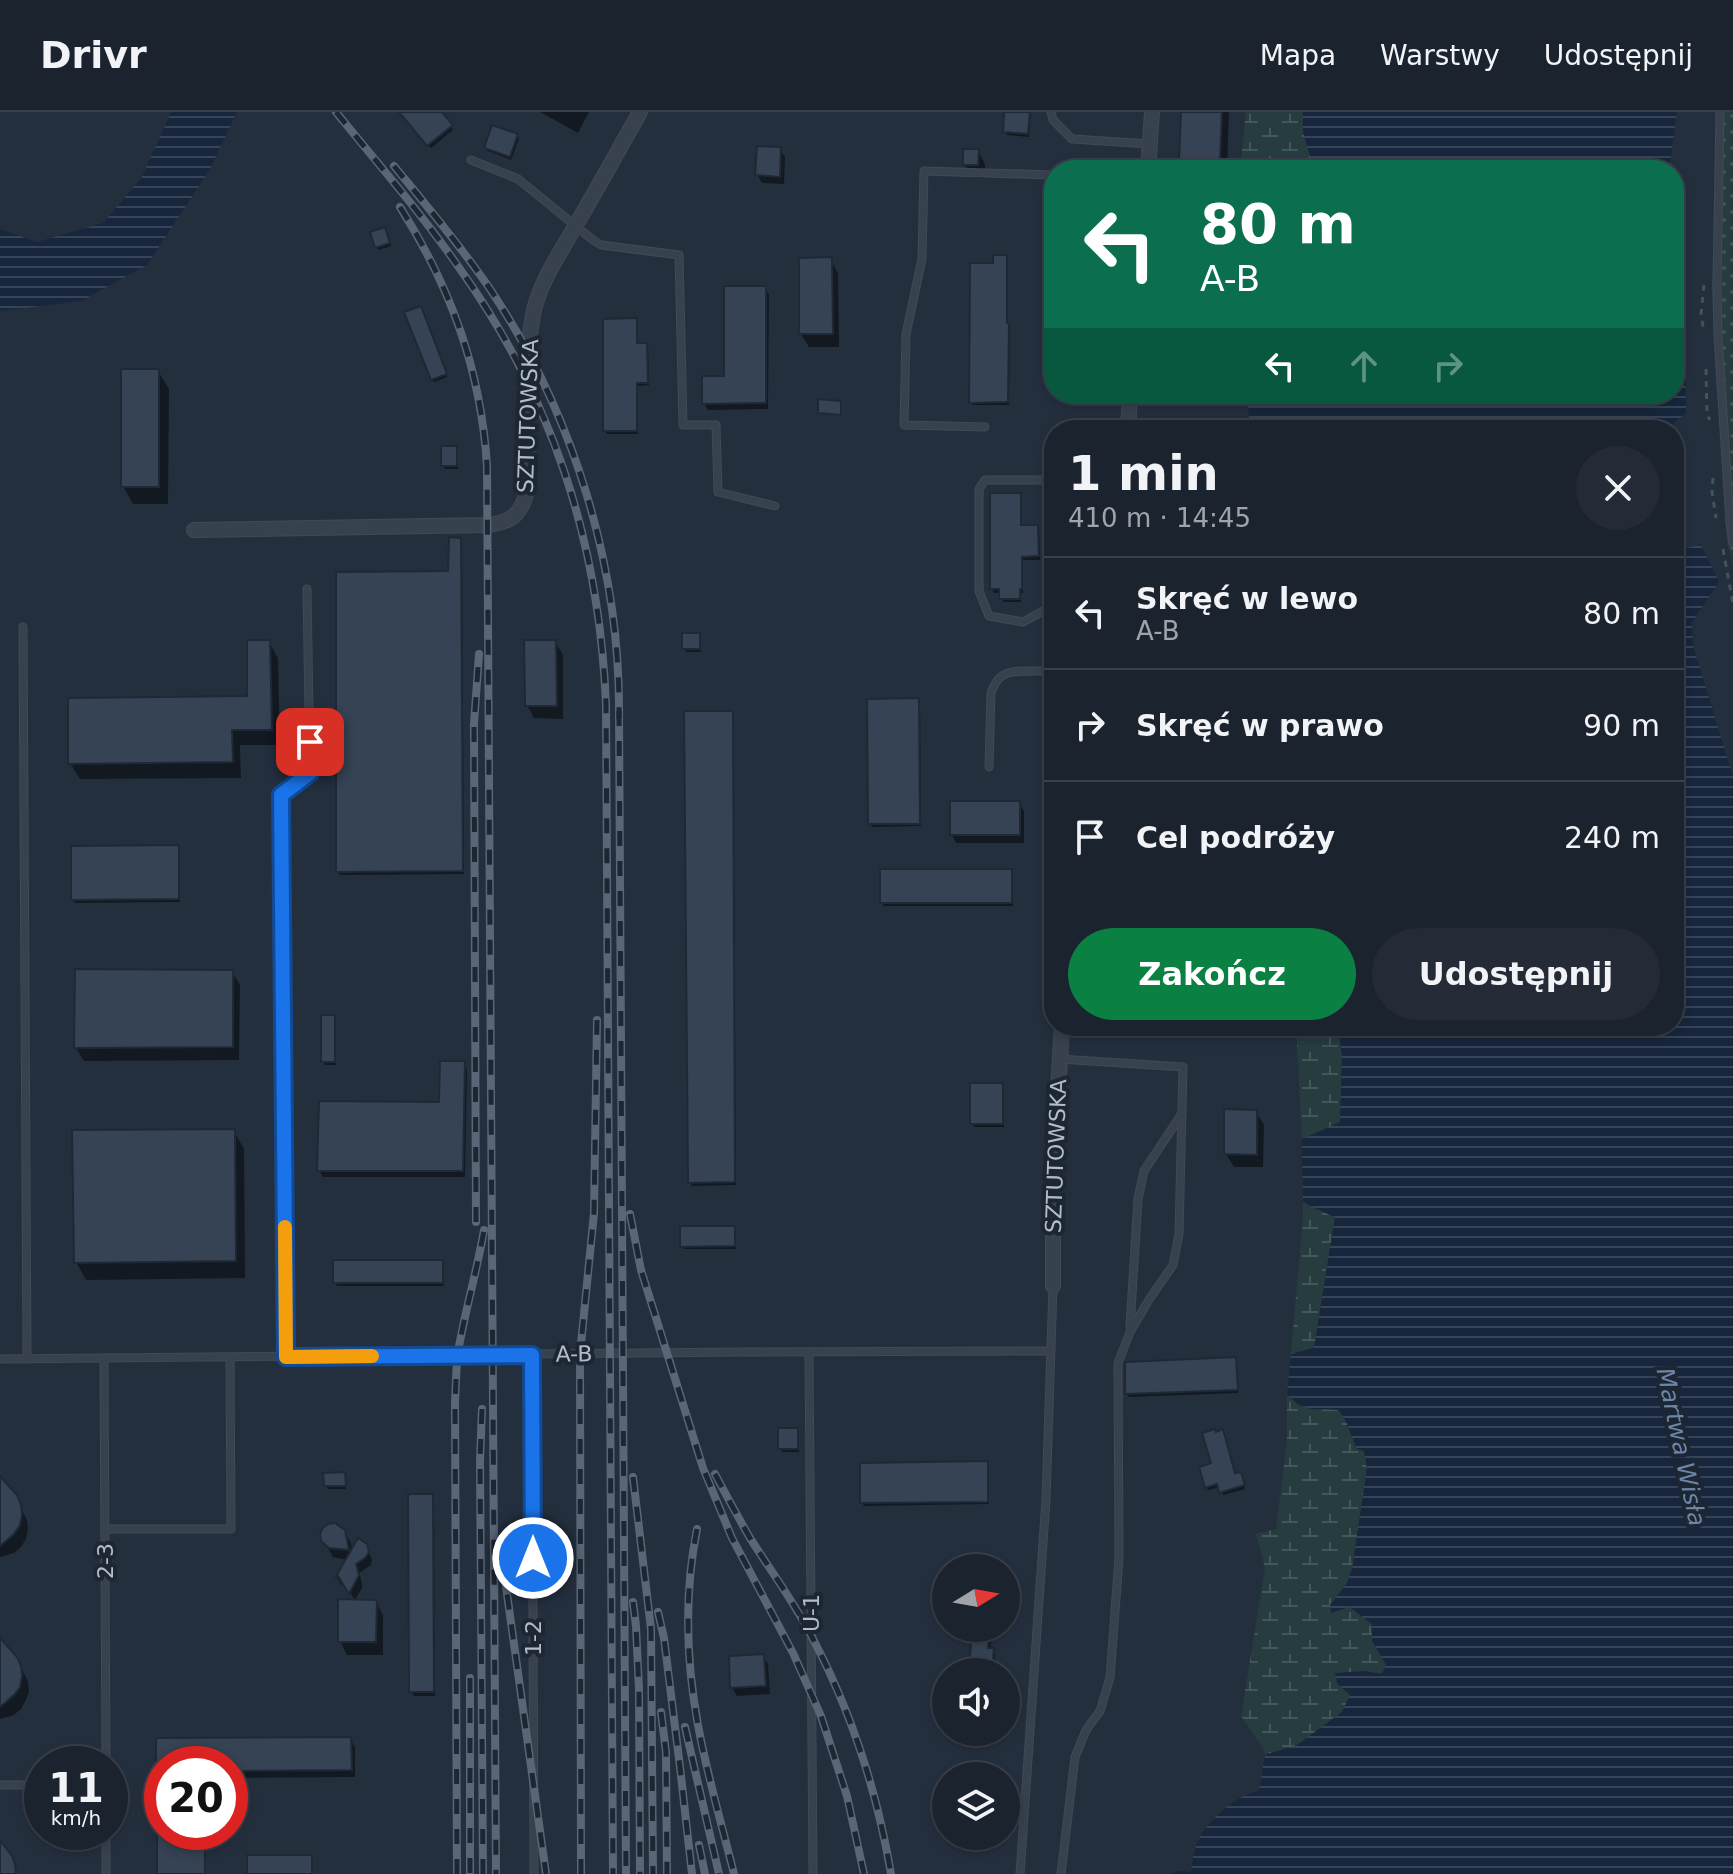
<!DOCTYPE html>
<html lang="pl">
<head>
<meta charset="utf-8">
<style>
	:root { --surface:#1b232e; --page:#242b36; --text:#f1f3f6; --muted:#a0a4aa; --line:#39404a; --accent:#0b8043 }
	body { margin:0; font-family:"DejaVu Sans",sans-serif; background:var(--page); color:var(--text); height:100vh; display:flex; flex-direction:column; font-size:30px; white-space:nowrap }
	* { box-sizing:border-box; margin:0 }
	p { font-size:26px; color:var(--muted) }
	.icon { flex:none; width:44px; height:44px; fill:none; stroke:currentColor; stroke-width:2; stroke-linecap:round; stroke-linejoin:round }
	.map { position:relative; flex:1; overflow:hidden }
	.panel { position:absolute; left:1044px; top:308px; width:640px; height:616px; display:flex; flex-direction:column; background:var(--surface); border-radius:32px; box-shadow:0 4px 12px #0003,0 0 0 2px var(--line) }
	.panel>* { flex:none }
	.guide { position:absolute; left:1044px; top:48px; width:640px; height:244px; border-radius:32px; box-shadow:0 4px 12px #0003,0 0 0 2px var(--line); background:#0b6e4f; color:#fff; overflow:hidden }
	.needle { width:52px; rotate:79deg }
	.controls { position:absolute; left:932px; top:1442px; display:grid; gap:16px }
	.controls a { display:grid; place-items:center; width:88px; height:88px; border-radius:50%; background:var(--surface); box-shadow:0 4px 12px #0003,0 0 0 2px var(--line); font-size:40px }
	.speed { position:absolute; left:24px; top:1634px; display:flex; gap:16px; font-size:40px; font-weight:700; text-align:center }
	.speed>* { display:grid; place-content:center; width:104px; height:104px; border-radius:50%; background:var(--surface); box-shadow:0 4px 12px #0003,0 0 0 2px var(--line); line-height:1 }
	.speed small { font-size:20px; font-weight:400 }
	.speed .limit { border:12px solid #d22; background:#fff; color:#111 }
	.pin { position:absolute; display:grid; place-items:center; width:68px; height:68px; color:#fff; margin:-34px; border-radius:16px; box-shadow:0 4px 12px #0006 }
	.me { position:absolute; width:88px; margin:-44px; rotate:0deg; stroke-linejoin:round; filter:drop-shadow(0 0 6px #0008) }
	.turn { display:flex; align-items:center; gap:28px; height:168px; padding:0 24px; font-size:36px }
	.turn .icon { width:104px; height:104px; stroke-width:2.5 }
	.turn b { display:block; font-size:56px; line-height:68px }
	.lanes { display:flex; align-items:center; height:76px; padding:0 24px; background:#0003; justify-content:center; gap:40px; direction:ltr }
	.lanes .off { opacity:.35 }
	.round { display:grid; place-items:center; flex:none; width:84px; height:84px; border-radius:42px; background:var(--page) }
	.summary { display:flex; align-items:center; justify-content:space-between; height:136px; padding:0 24px }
	h1 { font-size:48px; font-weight:600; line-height:60px }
	.primary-button { display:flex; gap:16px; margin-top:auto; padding:16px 24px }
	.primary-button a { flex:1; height:92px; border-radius:48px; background:var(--accent); color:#fff; font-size:32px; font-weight:600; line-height:92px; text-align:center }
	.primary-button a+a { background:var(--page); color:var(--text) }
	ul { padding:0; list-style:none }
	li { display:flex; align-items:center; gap:24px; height:112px; padding:0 24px; border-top:2px solid var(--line) }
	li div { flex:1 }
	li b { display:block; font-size:30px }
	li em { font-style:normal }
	header { display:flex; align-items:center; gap:48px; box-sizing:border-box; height:112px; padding:0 40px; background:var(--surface); border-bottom:2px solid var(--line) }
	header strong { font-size:38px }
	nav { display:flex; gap:44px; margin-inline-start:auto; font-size:28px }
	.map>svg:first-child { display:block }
</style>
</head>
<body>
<header>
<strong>Drivr</strong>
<nav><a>Mapa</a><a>Warstwy</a><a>Udostępnij</a></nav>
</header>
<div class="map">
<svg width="1733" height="1762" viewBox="0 0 1733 1762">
	<defs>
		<pattern id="wetland-marsh" width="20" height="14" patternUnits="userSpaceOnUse" patternTransform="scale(2)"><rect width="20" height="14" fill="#263c3f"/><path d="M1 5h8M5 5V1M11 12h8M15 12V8" fill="none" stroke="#435659"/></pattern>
		<pattern id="garden-dots" width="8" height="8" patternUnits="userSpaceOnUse" patternTransform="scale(2)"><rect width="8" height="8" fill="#263c3f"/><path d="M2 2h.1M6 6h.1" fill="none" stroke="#435659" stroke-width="1.8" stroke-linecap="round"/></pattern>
		<pattern id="water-rules" width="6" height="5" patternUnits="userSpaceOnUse" patternTransform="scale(2)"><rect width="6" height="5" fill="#17263c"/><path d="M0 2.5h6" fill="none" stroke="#364457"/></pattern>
	</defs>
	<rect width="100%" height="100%" fill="#242f3e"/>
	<!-- wetland -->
	<g fill="url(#wetland-marsh)">
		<polygon points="1246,0 1303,0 1303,20 1314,58 1240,58"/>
		<polygon points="1296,914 1338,914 1342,943 1340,1010 1302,1027"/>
		<polygon points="1303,1089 1310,1094 1335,1105 1314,1236 1291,1242 1303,1106"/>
		<polygon points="1287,1282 1298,1293 1338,1298 1345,1304 1350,1322 1364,1339 1367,1357 1352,1457 1347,1471 1330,1494 1350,1495 1372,1512 1372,1529 1386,1553 1382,1562 1364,1559 1337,1571 1350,1583 1342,1600 1297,1633 1265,1643 1263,1636 1241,1604 1265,1456 1256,1422 1276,1417 1287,1329"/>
	</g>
	<!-- garden -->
	<polygon fill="url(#garden-dots)" points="1716,0 1733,0 1733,452 1727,430 1712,183"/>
	<!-- water -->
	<g fill="url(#water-rules)">
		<polygon points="171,0 237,0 209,59 147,153 81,189 0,199 0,117 37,130 103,111 142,65"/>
		<polygon points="1303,0 1677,0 1669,58 1314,58 1303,20"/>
		<polygon points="1674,152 1684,156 1686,301 1666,318 1331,318 1329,314 1300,318 1250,318 1247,282 1674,282"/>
		<path d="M 1674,379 L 1685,436 L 1701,433 L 1719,470 L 1692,510 L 1693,534 L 1733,664 L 1733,1762 L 1172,1762 L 1178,1759 L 1191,1760 C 1192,1752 1193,1742 1196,1734 C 1203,1712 1236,1682 1259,1679 L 1265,1643 L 1297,1633 L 1342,1600 L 1350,1583 L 1337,1571 L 1335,1561 L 1364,1559 L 1382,1562 L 1386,1553 L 1372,1529 L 1372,1512 L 1350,1495 L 1331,1501 L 1330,1493 L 1347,1471 L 1352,1457 L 1367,1357 L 1364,1339 L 1357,1337 C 1351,1324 1348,1308 1338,1298 C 1314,1297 1304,1300 1287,1282 L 1291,1242 L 1314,1236 L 1335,1105 L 1310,1094 L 1303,1089 L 1302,1027 L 1340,1010 L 1342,943 L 1338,914 L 1674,914 Z"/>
	</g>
	<!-- shadow -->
	<g fill="#0007">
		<polygon points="400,0 440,0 453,18 431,36"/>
		<polygon points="540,0 589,0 578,21"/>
		<polygon points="1006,0 1031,0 1029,25 1007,23 1005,20"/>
		<polygon points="1183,0 1229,0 1227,58 1188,58 1181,47"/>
		<polygon points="517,23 519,27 511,48 488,39 486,36"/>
		<polygon points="780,37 785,45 784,72 762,71 757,62"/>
		<polygon points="978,39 985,52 985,66 972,65 965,52"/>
		<polygon points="386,121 391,134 379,138 377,135"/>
		<polygon points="1006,145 1008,148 1008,213 1010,217 1009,293 973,293 971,290 995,153"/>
		<polygon points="830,147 838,161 839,235 809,235 801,222"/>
		<polygon points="765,176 769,183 768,297 708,298 704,291 726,266"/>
		<polygon points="422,200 447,265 434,270 432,267"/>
		<polygon points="636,208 638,212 638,233 646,233 648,236 649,273 638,274 638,322 607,322 605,318"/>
		<polygon points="158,259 169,277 168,392 133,392 123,374"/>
		<polygon points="456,336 458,340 458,357 445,357 443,354"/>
		<polygon points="1020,383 1022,387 1022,415 1037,415 1039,419 1040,448 1023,448 1023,481 1021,481 1021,490 1003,490 1001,481 994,481 992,477"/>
		<polygon points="460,428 462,431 464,762 340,763 338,760 450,461"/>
		<polygon points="699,523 701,526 701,540 686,540 684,536"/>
		<polygon points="269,530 278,546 280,633 240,633 241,666 80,667 70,651 249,586"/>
		<polygon points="555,530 563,543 563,607 534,606 527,593"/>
		<polygon points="918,588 920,592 921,714 872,715 870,711"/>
		<polygon points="731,601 733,604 736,1073 692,1074 690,1070"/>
		<polygon points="1019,691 1024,699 1024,731 956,731 952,722"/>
		<polygon points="178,735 179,738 180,790 75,791 73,788"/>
		<polygon points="1011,759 1013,762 1013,794 884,794 882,791"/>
		<polygon points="232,860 240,873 239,948 84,949 76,936"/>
		<polygon points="334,905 336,909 336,953 325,953 323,949"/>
		<polygon points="463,951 467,958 465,1065 323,1065 319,1058 441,992"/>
		<polygon points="1002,973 1004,976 1004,1015 974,1015 972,1011"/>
		<polygon points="1256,1000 1264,1013 1263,1055 1234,1055 1226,1042"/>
		<polygon points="234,1019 244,1037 245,1166 86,1168 76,1150"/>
		<polygon points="734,1116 736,1119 736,1137 684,1137 682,1134"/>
		<polygon points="442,1150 444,1153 444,1174 337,1174 335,1170"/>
		<polygon points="1235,1247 1237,1250 1238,1281 1129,1285 1127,1282"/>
		<polygon points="796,1318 798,1322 799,1340 782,1340 780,1336"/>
		<polygon points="987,1351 989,1355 989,1392 864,1394 862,1390"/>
		<polygon points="1213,1353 1242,1365 1245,1377 1223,1383 1220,1375 1208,1378 1207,1375"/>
		<polygon points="344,1362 346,1365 346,1377 328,1377 326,1374"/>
		<polygon points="0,1372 15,1384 27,1408 28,1417 26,1427 21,1435 14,1441 0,1445"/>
		<polygon points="432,1384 434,1388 435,1584 414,1584 411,1579"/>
		<polygon points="344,1419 351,1431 352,1439 366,1433 372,1448 371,1453 359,1461 362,1471 362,1476 355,1488 344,1471 341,1473 337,1466 347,1448 333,1445 322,1425"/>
		<polygon points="376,1490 383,1503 383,1543 347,1543 340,1529"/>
		<polygon points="975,1516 993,1516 990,1538 993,1538 995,1543 994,1560 971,1560"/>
		<polygon points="0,1534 16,1546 28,1569 29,1579 26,1588 21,1597 14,1603 0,1607"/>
		<polygon points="763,1544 768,1552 770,1582 737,1584 732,1576"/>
		<polygon points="350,1627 355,1635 355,1665 230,1666 230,1652 162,1652 162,1666 158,1659 158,1628"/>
		<polygon points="159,1719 205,1720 206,1762 159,1762"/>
	</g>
	<!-- building -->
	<g fill="#364354" stroke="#1f2835" stroke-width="2">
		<polygon points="399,0 442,0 453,13 427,34"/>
		<polygon points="1004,0 1030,0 1028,22 1003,20"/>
		<polygon points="1181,0 1222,0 1220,49 1201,47 1179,48"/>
		<polygon points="492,13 518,22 510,45 484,36"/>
		<polygon points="757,34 781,35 780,65 755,63"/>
		<polygon points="963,37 979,37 978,53 963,53"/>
		<polygon points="385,115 390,131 375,136 370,120"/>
		<polygon points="993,143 1007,143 1007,211 1009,212 1008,290 969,291 970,151 993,151"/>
		<polygon points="832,145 833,222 799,222 799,146"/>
		<polygon points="724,174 766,174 766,291 702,292 702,264 724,264"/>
		<polygon points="421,194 447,262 431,268 404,200"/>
		<polygon points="637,206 637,231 647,231 648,271 637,271 637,319 603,319 603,207"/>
		<rect x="121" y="257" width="38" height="118"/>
		<polygon points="818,287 841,289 841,303 818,301"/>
		<rect x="441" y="334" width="16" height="20"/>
		<polygon points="990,381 1021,381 1021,413 1038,413 1039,444 1022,445 1022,477 1020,477 1020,487 999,487 999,477 990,477"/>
		<polygon points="449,425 461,426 463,759 336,760 336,460 448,459"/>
		<rect x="682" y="521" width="18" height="16"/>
		<polygon points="247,528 270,528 272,618 232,618 233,650 68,652 68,586 247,584"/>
		<polygon points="524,528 556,528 557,594 525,594"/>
		<polygon points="919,586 920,712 868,712 867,587"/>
		<polygon points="684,599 733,599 735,1070 688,1071"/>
		<rect x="950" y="689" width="70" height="34"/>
		<polygon points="179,733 179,787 71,788 71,734"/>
		<rect x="880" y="757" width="132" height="34"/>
		<polygon points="75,857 233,858 233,935 74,936"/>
		<rect x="321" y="903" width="14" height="47"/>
		<polygon points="440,949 465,949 463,1059 317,1059 319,989 439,990"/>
		<rect x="970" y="971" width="33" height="41"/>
		<polygon points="1224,997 1257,998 1257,1043 1224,1042"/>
		<polygon points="235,1017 236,1149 74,1151 72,1018"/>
		<polygon points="680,1114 735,1114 735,1134 680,1135"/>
		<rect x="333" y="1148" width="110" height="23"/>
		<polygon points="1236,1245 1238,1278 1125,1282 1125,1250"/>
		<rect x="778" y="1316" width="20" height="21"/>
		<polygon points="1215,1317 1216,1320 1223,1317 1235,1361 1241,1360 1245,1373 1219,1381 1217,1372 1205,1376 1199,1355 1211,1351 1202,1321"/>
		<polygon points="988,1349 988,1390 860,1391 860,1351"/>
		<polygon points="345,1360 346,1374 324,1374 323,1361"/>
		<polygon points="0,1364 17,1383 21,1393 22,1403 20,1413 14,1422 0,1434"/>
		<polygon points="408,1382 433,1382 434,1580 409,1580"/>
		<polygon points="335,1411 345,1418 349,1438 329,1436 321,1429 320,1423 322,1417 328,1412"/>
		<polygon points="358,1426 367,1432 369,1440 365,1446 356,1452 359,1463 349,1482 338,1464 335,1466"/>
		<polygon points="338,1487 377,1488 376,1530 338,1530"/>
		<polygon points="972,1516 990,1516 988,1536 994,1536 992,1560 969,1560"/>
		<polygon points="0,1526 17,1545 21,1554 22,1564 20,1575 14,1583 0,1595"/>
		<polygon points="764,1542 766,1574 730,1576 729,1544"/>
		<polygon points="351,1625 352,1658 230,1659 230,1652 156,1652 156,1626"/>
		<rect x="157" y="1720" width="48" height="42"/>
		<polygon points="0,1728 12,1744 15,1752 16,1762 0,1762"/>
		<rect x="247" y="1743" width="65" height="19"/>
	</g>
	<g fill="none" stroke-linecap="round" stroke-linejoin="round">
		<!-- service casing -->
		<g stroke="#414a57" stroke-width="9">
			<g id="service">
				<polyline points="1051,0 1053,8 1072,27 1150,32"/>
				<polyline points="1720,0 1717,174 1718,225 1730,410 1733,431"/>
				<polyline points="471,48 518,67 593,128 601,133 679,143 683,313 716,313 718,380 775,394"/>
				<polyline points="1200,58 1200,53"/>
				<polyline points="985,315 904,313 906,222 922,147 924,59 1054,63"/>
				<polyline points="1054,368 985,368 979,377 979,479 989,504 1023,510 1045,498 1054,490"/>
				<polyline points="23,515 27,1247"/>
				<path d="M 989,655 L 991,580 C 994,575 996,567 1002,564 C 1012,556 1041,560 1054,559"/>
				<polyline points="1059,947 1183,955 1179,1122 1173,1153 1150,1186 1130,1220 1118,1251 1119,1446 1110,1566 1100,1599 1086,1618 1075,1645 1061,1762"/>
				<polyline points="1130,1215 1138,1087 1144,1059 1181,1003"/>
				<polyline points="809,1240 813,1762"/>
				<polyline points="532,1243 534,1762"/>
				<polyline points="286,1245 281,683 310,661 307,477"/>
				<polyline points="104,1246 106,1652"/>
				<polyline points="0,1247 741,1240 1051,1239"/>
				<polyline points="105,1417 231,1417 230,1245"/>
				<polyline points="0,1673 42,1673"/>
				<polyline points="106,1720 106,1762"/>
				<polyline points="1020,1762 1046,1388 1053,1174"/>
			</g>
		</g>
		<!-- minor casing -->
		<g stroke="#414a57" stroke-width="16">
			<g id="minor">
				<polyline points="1148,58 1152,0"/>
				<polyline points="1128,318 1130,282"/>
				<path d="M 194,418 L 488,413 C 514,410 523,400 528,374 C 527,316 522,256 534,198 C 542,166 561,140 577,111 C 599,74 619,37 640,0"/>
				<polyline points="1053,1174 1053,1059 1062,914"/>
			</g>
		</g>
		<!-- path -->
		<g stroke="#3f5557" stroke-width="3" stroke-dasharray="6 6" stroke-linecap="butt">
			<polyline points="1704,173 1701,202 1704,221"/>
			<polyline points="1706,257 1707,303 1710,308"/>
			<polyline points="1713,366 1712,380 1716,406"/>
			<polyline points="1723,437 1733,492"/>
		</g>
		<!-- service -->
		<use href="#service" stroke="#38414e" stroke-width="7"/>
		<!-- minor -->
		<use href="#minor" stroke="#38414e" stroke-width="14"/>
		<!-- rail casing -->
		<g stroke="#5a6575" stroke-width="8">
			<g id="rail">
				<path d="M 336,0 C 378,52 422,102 460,157 C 554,289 599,431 606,592 L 613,1762"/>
				<path d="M 394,54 C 426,93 459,132 488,174 C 573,300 621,455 619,607"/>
				<path d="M 400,95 C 451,176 481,258 487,354 L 496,1762"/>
				<polyline points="619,599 626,1762"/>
				<polyline points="630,1102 641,1158 703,1356 732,1426 793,1541 821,1604 847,1684 864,1762"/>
				<polyline points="476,1110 474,612 479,542"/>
				<polyline points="482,1297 480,1349 483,1762"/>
				<path d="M 715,1362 C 726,1383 738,1405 750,1426 C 771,1459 794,1490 812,1525 C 851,1599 877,1679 891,1762"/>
				<polyline points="633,1365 651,1517 653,1762"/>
				<path d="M 697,1417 C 684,1482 686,1548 698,1613 C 707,1663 722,1713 734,1762"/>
				<polyline points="503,1453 546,1762"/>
				<polyline points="633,1490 636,1514 639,1578 640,1762"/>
				<polyline points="658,1500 664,1526 680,1655 692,1762"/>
				<polyline points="470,1566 470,1762"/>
				<polyline points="661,1600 666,1640 667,1762"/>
				<polyline points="685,1615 719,1762"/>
				<polyline points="699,1733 705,1762"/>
				<path d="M 457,1762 L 455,1290 C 456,1273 456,1256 458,1240 C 465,1199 477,1159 484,1118"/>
				<polyline points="581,1762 580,1242 594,1101 597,908"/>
			</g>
		</g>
		<!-- rail -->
		<use href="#rail" stroke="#1d2633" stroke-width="5" stroke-dasharray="15" stroke-linecap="butt"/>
	</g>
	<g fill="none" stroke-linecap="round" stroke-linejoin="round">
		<!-- route casing -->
		<g stroke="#114b97" stroke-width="20">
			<polyline id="route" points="310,630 310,661 281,683 286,1245 532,1243 533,1446"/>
		</g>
		<!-- route -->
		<use href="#route" stroke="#1a73e8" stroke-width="14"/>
		<!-- slow -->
		<polyline stroke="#f59e0b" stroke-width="14" points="285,1115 286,1245 372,1244"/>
	</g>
	<g text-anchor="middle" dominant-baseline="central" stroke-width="8" stroke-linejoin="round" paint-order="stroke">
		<!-- street labels -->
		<g font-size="22" fill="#b4bcc9" stroke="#1d2633">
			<text transform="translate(528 304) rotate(-88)">SZTUTOWSKA</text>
			<text transform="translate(1056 1044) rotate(-88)">SZTUTOWSKA</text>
			<text transform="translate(574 1242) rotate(-1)">A-B</text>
			<text transform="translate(105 1449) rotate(-90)">2-3</text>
			<text transform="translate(811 1501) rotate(-90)">U-1</text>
			<text transform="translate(533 1526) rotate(-90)">1-2</text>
		</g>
		<!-- water labels -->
		<g font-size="24" font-style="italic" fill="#6d86a8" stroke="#1d2633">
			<text transform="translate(1681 1335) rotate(78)">Martwa Wisła</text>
		</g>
	</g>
</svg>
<div class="controls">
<a><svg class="needle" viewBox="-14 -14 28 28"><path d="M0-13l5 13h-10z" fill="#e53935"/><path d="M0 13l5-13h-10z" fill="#a0a4aa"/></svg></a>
<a><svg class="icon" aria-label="sound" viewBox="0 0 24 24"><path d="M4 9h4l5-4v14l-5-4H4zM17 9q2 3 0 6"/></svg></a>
<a><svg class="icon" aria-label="layers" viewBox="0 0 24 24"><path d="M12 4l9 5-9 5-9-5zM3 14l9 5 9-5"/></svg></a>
</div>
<div class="speed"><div>11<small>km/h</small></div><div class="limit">20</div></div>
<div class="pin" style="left:310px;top:630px;background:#d93025"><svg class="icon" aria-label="arrive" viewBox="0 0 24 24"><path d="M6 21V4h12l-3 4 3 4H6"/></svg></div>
<svg class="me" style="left:533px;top:1446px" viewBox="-20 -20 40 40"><circle r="17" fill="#1a73e8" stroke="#fff" stroke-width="3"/><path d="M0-11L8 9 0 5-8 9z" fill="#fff"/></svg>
<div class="guide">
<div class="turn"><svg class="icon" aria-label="left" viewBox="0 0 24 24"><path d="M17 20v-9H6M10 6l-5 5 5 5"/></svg><div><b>80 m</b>A-B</div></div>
<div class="lanes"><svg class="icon" aria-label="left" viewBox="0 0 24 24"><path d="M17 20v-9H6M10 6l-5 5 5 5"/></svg><svg class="icon off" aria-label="ahead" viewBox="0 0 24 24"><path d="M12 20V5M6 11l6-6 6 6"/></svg><svg class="icon off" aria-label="right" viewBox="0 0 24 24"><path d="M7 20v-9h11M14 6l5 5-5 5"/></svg></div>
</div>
<section class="panel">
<div class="summary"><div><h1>1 min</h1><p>410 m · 14:45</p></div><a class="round"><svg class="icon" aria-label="close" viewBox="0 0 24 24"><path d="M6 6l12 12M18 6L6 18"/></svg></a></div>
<ul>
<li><svg class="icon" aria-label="left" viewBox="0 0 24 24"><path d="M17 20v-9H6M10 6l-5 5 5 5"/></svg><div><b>Skręć w lewo</b><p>A-B</p></div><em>80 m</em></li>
<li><svg class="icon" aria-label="right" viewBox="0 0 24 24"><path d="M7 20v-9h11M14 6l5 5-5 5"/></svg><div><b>Skręć w prawo</b></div><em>90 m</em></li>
<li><svg class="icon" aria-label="arrive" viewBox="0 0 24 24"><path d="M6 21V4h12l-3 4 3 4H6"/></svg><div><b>Cel podróży</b></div><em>240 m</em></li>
</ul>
<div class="primary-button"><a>Zakończ</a><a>Udostępnij</a></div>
</section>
</div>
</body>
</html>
